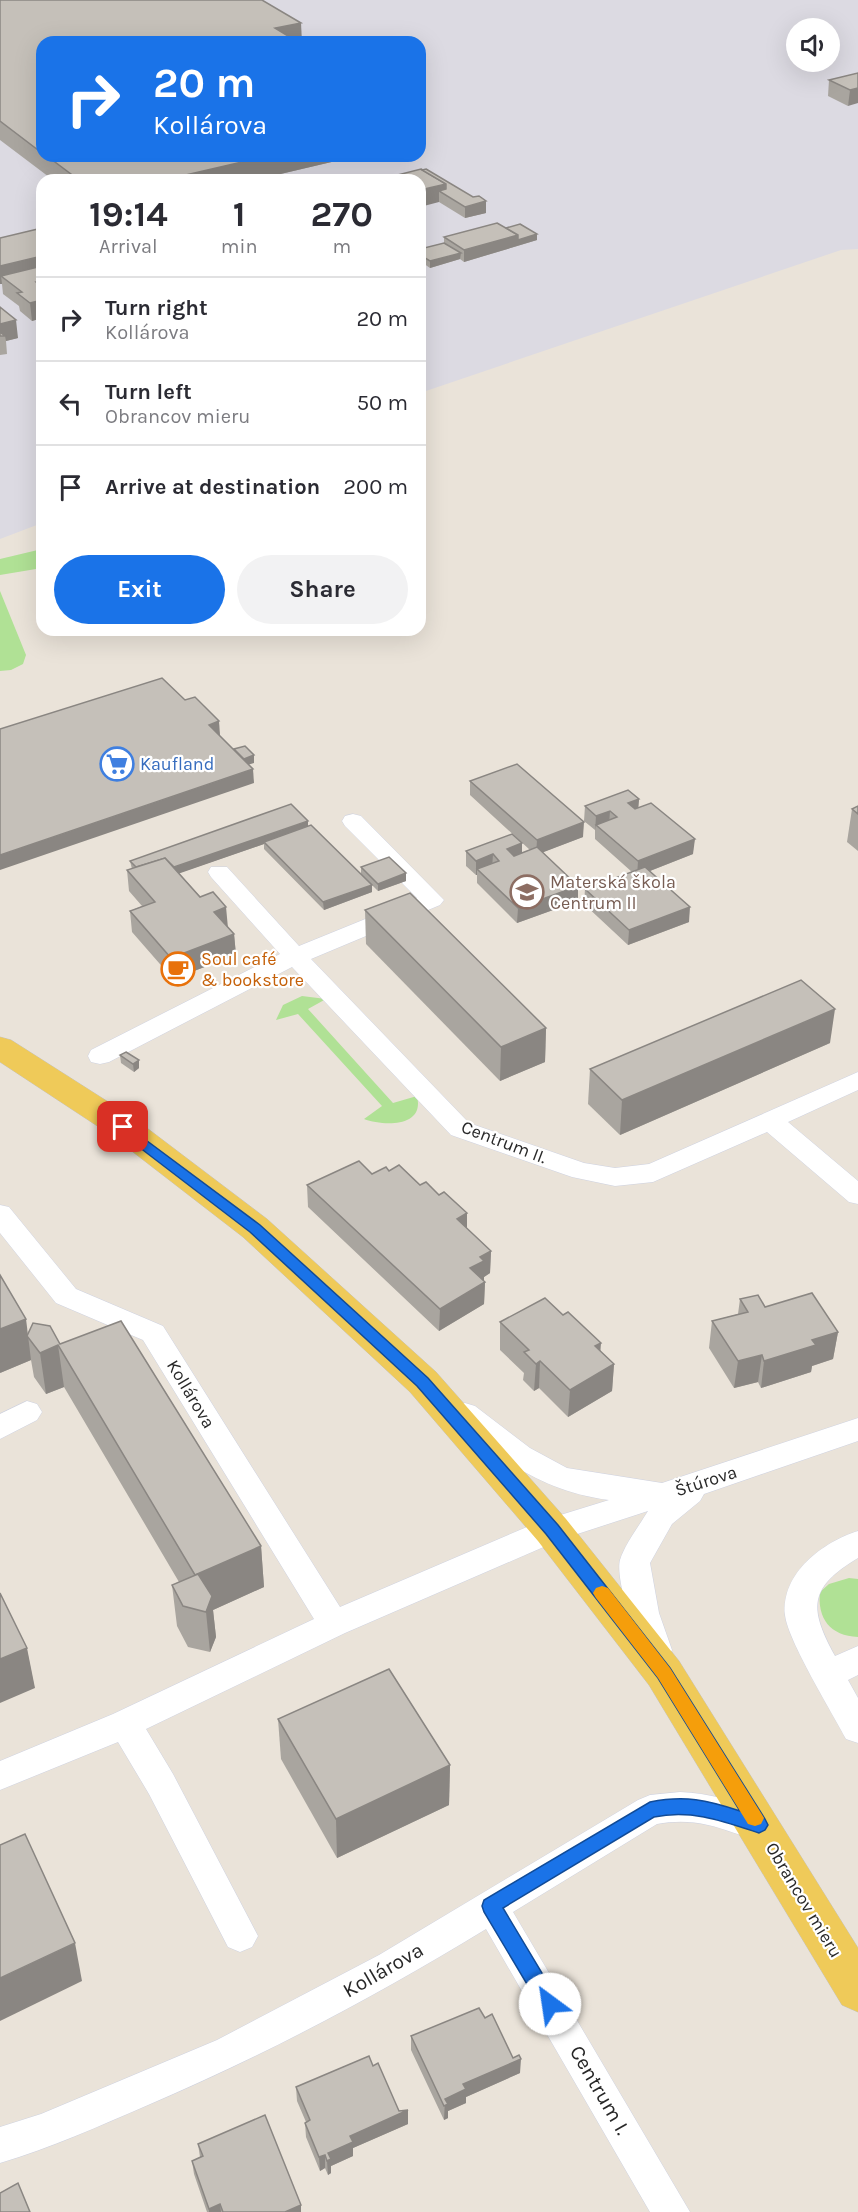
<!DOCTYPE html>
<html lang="en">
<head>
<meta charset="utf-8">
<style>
	:root { --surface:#fff; --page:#f2f2f3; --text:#2b2b33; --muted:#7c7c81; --line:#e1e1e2; --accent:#1a73e8 }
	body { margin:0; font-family:Karla,sans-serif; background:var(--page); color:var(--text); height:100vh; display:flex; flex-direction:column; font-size:22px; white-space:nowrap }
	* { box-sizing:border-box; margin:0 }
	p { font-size:20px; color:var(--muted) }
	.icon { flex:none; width:33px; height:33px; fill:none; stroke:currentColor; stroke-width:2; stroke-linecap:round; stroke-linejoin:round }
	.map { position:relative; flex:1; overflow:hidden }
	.side { position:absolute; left:36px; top:174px; width:390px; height:462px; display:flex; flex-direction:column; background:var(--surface); border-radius:18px; box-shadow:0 6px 24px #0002 }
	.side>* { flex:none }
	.top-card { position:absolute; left:36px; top:36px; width:390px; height:126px; border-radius:18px; box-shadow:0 6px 24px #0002; background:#1a73e8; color:#fff; overflow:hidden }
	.tools { position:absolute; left:786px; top:18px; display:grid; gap:12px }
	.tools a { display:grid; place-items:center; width:54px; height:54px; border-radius:50%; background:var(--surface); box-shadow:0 6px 24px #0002; font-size:30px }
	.pin { position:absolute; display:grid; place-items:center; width:51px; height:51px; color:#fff; margin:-26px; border-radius:12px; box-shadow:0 3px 9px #0006 }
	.me { position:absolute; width:66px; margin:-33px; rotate:329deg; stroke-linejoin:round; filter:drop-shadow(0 0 4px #0008) }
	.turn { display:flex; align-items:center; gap:21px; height:126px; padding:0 18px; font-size:27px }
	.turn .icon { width:78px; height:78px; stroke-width:2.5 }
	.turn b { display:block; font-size:42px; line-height:51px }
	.eta { display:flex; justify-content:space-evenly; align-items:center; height:102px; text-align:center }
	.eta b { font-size:36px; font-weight:700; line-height:42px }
	.action { display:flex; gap:12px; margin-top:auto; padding:12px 18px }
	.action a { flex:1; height:69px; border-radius:36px; background:var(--accent); color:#fff; font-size:24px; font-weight:700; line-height:69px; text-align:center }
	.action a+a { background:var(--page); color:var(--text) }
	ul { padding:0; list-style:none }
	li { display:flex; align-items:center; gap:18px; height:84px; padding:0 18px; border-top:2px solid var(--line) }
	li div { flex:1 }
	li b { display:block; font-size:22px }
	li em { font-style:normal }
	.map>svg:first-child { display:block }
</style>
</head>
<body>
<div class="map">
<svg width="858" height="2212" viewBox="0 0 858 2212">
	<rect width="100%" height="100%" fill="#eae3d9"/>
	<!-- industrial -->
	<path fill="#dcdae2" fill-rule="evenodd" d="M 0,0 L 858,0 L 858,249 L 841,250 L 420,393 L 420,180 L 42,180 L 42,523 L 0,539 ZM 796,28 L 830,28 L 830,62 L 796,62 ZM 42,42 L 420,42 L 420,156 L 42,156 Z"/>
	<!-- green -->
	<g fill="#b0e195">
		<polygon points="42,549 42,568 0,575 0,559"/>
		<polygon points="0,591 26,655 23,664 11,670 0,671"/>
		<path d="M 302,996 L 326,999 L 308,1009 L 393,1103 L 417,1096 C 425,1128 383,1126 364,1119 L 382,1106 L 298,1014 L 276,1020 L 283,1005 Z"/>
		<path d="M 849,1578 L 858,1579 L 858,1637 C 830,1636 817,1618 820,1592 L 829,1584 Z"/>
	</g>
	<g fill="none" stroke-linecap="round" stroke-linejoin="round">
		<!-- minor casing -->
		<g stroke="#ced2e1" stroke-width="1">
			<g id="minor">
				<polygon points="353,814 361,816 444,900 440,905 311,959 469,1123 584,1163 615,1168 649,1164 858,1072 858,1090 788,1122 858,1181 858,1204 849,1202 767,1132 653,1182 615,1186 572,1177 451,1135 292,967 109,1062 100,1064 91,1062 88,1056 91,1050 280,954 211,877 208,872 211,867 227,867 299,946 417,898 345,826 342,821 345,816"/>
				<path d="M 0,1205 L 9,1207 L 76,1289 L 163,1326 L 340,1607 L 541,1521 L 609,1500 C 543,1491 505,1462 455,1422 L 450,1414 L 455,1406 L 465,1403 L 475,1406 L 530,1448 L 567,1468 L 662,1483 L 858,1418 L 858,1441 L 704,1494 L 700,1501 L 672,1524 L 650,1563 L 659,1613 L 672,1650 L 667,1659 L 656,1663 L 645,1659 C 636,1641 615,1579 620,1560 C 625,1544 639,1526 648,1511 L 562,1539 L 345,1633 L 146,1729 L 173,1774 L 258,1936 L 252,1947 L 240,1952 L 228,1947 L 149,1794 L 118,1742 L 0,1790 L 0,1761 L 113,1714 L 314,1619 L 143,1340 L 56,1303 L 0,1233 Z"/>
				<polygon points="27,1401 37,1404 42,1412 37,1420 0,1439 0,1414"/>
				<path d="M 858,1531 L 858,1558 C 808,1588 809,1608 835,1656 L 858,1646 L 858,1675 L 848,1680 L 858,1698 L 858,1743 L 846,1739 C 832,1712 788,1641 785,1615 C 781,1573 823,1542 858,1531 Z"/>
				<path d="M 680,1792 C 711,1793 741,1803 771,1814 L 776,1825 L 771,1836 C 751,1843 729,1829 708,1825 C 691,1821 674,1821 657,1824 L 513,1912 L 690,2212 L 650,2212 L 486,1929 C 376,1996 265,2055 148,2105 C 99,2126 51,2148 0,2163 L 0,2127 L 41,2114 L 217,2040 L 379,1955 L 638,1800 L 650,1795 Z"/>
			</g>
		</g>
		<!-- primary casing -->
		<g stroke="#c3c3c3" stroke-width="1">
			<polygon id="primary" points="0,1037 11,1040 135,1119 267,1219 436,1372 566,1519 679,1661 858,1948 858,2012 842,2005 649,1685 538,1541 410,1392 243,1237 111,1135 0,1062"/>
		</g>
		<!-- minor -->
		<use href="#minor" fill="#fff" fill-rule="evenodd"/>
		<!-- primary -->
		<use href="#primary" fill="#efca59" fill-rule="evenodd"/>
	</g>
	<!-- wall -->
	<g fill="#a9a59f">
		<polygon points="0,0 42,42 42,156 357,156 255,180 53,180 0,140"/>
		<polygon points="858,73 848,106 828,96 829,80"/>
		<polygon points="420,180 486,201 486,213 465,218 439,202"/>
		<polygon points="42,228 42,318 32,321 20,311 19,306 3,294 2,284 0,284 0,238"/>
		<polygon points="506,228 537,234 537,240 464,262 460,259 430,268 420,261 420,249 444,243 444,237"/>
		<polygon points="0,307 18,338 6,341 7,354 0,355"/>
		<polygon points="470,781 583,837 543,852 578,901 517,923 477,883 477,875 476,875 466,866 466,851 522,843 522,853 530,850 470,795"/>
		<polygon points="639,799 638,807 693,854 650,871 689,922 628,945 584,904 585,889 632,872 595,839 595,830 584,821 585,806"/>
		<polygon points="858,806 858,851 847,842 852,809"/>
		<polygon points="308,826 361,874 361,867 406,881 378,891 372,885 372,892 324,910 264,849 264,844 179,873 234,934 236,955 173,979 132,932 130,911 142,906 129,891 127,870 132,869 130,861"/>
		<polygon points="365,910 546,1028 545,1062 500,1081 366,944"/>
		<polygon points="830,1043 620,1135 588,1104 590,1069"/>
		<polygon points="120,1055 139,1060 139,1068 134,1072 121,1063"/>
		<polygon points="389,1171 467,1228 491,1251 490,1273 484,1277 484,1281 485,1282 484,1304 439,1331 308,1207 307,1185"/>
		<polygon points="740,1299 765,1307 838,1332 833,1359 812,1366 811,1372 761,1388 758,1382 734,1388 709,1348 712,1321 738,1314"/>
		<polygon points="500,1322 600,1351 614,1364 612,1391 568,1417 539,1388 534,1391 523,1380 524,1373 500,1350"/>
		<polygon points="28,1334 60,1344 261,1546 264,1587 213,1610 216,1637 210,1652 188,1647 177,1626 172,1585 179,1582 64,1387 46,1394 34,1377 31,1360 0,1373"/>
		<polygon points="278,1719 450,1765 449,1805 337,1858 281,1759"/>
		<polygon points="485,2018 520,2073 466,2097 466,2103 448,2111 448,2118 444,2120 411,2050 411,2036"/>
		<polygon points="373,2066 399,2111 408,2110 408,2124 353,2148 353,2156 331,2166 331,2173 328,2175 325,2168 320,2171 306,2137 305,2123 306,2122 297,2101 296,2087"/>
		<polygon points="198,2144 301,2205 301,2212 207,2212 194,2174 192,2161 200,2157"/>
	</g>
	<!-- shaded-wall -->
	<g fill="#8a8682">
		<polygon points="301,23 302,42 276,42 275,28"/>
		<polygon points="858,88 858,103 848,106 850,90"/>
		<polygon points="268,156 357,156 255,180 164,180"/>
		<polygon points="446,184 446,195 439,191 439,202 420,207 420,190"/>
		<polygon points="486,201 486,213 465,218 465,207"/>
		<polygon points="537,234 537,240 464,262 464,250 518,235"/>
		<polygon points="461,253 460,259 430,268 430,261"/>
		<polygon points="42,256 42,274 1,276 2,284 0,284 0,266"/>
		<polygon points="42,280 42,298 36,282"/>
		<polygon points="42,300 42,318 32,321 30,303"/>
		<polygon points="16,320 18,338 6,341 5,336 0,336 0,324"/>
		<polygon points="219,721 220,735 210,739 209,725"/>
		<polygon points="254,755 254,763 244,766 244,759"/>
		<polygon points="253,769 254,783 0,870 0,855"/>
		<polygon points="639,799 638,813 628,803"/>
		<polygon points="610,811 609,825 596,825 595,831 596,816"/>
		<polygon points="308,821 308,829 264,842 264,844 146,885 145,877"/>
		<polygon points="584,822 583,837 536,855 537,840"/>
		<polygon points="695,839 693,854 637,876 638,861"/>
		<polygon points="522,843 522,858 506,863 507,849"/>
		<polygon points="493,854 492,869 477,869 477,875 476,875 476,861"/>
		<polygon points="406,873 406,881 378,891 378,884"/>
		<polygon points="372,885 372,892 324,910 323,902"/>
		<polygon points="578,886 578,901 517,923 518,908"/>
		<polygon points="226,907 228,928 214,912"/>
		<polygon points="690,907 689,922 628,945 629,930"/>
		<polygon points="234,934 236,955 173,979 171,958"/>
		<polygon points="835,1009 830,1043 620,1135 622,1100"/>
		<polygon points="546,1028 545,1062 500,1081 501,1047"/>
		<polygon points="139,1060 139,1068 134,1072 133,1064"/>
		<polygon points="467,1213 467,1235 457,1219"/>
		<polygon points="491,1251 490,1273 484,1277 484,1282 485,1282 484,1304 439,1331 440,1309 470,1268 480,1257"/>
		<polygon points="26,1319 31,1360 0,1373 0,1329"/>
		<polygon points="838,1332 833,1359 812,1366 811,1372 761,1388 764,1361 812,1340"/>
		<polygon points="601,1343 599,1370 595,1346"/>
		<polygon points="58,1345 64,1387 46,1394 40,1353"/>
		<polygon points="762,1355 758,1382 734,1388 738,1361"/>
		<polygon points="540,1361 539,1388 534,1391 536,1364"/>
		<polygon points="614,1364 612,1391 568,1417 570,1390"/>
		<polygon points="261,1546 264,1587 213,1610 216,1637 210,1652 206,1612 195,1575"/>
		<polygon points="27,1648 35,1688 0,1703 0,1659"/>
		<polygon points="450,1765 449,1805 337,1858 336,1819"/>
		<polygon points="75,1943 82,1981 0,2021 0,1978"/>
		<polygon points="521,2059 520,2073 466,2097 466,2103 448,2111 448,2118 444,2120 445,2099 463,2084"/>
		<polygon points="408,2110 408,2124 353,2148 353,2156 331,2166 331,2173 328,2175 327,2161 328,2153 350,2136"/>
		<polygon points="325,2155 325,2168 320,2171 319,2157"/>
		<polygon points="220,2204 221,2212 209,2212 209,2209"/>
		<polygon points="301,2205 301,2212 285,2212"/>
	</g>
	<!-- building -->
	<g fill="#c5c0b9" stroke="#8a8682" stroke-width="1.5">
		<polygon points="0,0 262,0 301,23 275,28 298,42 42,42 42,153 0,121"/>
		<polygon points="858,73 858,88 850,90 829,80"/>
		<polygon points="47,156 268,156 164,180 132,180 129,178 123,180 79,180"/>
		<polygon points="421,169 446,184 420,190 420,180 378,180"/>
		<polygon points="426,169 473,197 479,196 486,201 465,207 439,191 446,189 446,184 422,170"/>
		<polygon points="497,223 518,235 464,250 444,237"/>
		<polygon points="520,224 537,234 518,240 518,235 506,228"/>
		<polygon points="42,228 42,256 0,266 0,238"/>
		<polygon points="444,243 461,253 430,261 420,255 420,249"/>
		<polygon points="42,266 42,280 36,282 42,286 42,300 30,303 17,293 22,292 1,276"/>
		<polygon points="0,307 16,320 0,324"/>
		<polygon points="0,332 5,336 0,336"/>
		<polygon points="162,678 185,700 195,697 219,721 209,725 253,769 0,855 0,729"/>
		<polygon points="245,746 254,755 244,759 234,749"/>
		<polygon points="517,764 584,822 537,840 470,781"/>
		<polygon points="628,790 639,799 628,803 635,809 651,803 695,839 638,861 596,825 617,817 610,811 596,816 585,806"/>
		<polygon points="291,804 308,821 174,867 165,858 136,867 130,861"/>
		<polygon points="858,806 858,814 852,809"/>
		<polygon points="311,825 372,885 323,902 264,842"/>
		<polygon points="512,834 522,843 507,849 514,856 537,847 578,886 518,908 477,869 499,861 493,854 476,861 466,851"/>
		<polygon points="389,857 406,873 378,884 361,867"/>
		<polygon points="165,858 200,897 213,892 220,900 226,907 214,912 234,934 171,958 130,911 155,902 127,870"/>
		<polygon points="645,867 690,907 629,930 585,889"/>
		<polygon points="410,893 546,1028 501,1047 365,910"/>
		<polygon points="801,980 835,1009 622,1100 590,1069"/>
		<polygon points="126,1052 139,1060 133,1064 120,1055"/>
		<polygon points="359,1161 372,1174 386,1167 389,1171 399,1165 420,1185 426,1182 439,1195 444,1192 467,1213 457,1219 491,1251 480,1257 484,1261 470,1268 485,1282 440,1309 307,1185"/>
		<polygon points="0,1275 26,1319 0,1329"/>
		<polygon points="812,1293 838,1332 812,1340 816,1345 764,1361 762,1355 738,1361 712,1321 748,1312 740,1299 758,1295 765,1307"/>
		<polygon points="545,1298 563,1315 568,1312 601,1343 595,1346 614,1364 570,1390 540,1361 536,1364 524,1352 529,1350 500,1322"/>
		<polygon points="121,1321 261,1546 195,1575 58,1345 40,1353 27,1336 33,1323 50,1326 60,1344"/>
		<polygon points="198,1574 212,1596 206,1612 183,1606 172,1585"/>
		<polygon points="0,1593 27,1648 0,1659"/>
		<polygon points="389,1669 450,1765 336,1819 278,1719"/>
		<polygon points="25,1834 75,1943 0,1978 0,1845"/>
		<polygon points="479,2008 485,2018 492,2014 513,2058 519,2055 521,2059 463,2084 466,2089 445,2099 448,2104 444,2106 411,2036"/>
		<polygon points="369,2056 373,2066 378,2063 399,2111 408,2110 350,2136 353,2142 328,2153 331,2159 327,2161 325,2155 319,2157 305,2123 310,2120 296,2087"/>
		<polygon points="265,2115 301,2205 285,2212 223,2212 220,2204 209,2209 192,2161 203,2156 198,2144"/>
		<polygon points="18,2183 30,2212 0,2212 0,2193"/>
	</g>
	<!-- route -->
	<path fill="#1a73e8" stroke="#114b97" stroke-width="1.5" d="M 123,1123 L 260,1225 L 428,1378 L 558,1525 L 670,1668 L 765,1819 L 768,1825 L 765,1830 L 759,1833 C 723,1821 691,1809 654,1817 L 503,1908 L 557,1998 L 559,2004 L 557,2011 L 550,2013 L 543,2011 L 484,1912 L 482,1906 L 484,1900 L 650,1802 C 685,1795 707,1800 740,1811 L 658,1678 L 546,1534 L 417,1386 L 250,1232 L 118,1131 L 118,1124 Z"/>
	<!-- slow -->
	<polygon fill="#f59e0b" points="602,1586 608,1588 670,1668 761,1813 764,1818 761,1824 755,1826 748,1824 658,1678 596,1598 593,1593 596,1588"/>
	<!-- icons -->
	<defs>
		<g id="supermarket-ring" transform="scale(1.725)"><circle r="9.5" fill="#fff" stroke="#3f7fe0" stroke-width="1.5"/><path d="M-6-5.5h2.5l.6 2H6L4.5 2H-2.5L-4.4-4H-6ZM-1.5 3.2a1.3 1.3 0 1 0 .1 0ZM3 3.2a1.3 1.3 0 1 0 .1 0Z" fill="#3f7fe0"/></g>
		<g id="school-ring" transform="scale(1.725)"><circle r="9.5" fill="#fff" stroke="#8d6e63" stroke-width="1.5"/><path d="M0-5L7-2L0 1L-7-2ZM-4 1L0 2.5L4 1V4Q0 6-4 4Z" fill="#8d6e63"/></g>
		<g id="cafe-ring" transform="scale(1.725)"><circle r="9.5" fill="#fff" stroke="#e8710a" stroke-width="1.5"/><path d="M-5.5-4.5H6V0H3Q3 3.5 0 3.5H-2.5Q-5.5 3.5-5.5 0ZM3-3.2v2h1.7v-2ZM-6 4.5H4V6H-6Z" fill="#e8710a"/></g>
	</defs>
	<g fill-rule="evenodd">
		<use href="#supermarket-ring" x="117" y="764"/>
		<use href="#school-ring" x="527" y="892"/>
		<use href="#cafe-ring" x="178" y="969"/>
	</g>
	<g text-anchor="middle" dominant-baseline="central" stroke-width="4.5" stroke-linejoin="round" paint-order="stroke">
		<!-- shop labels -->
		<g font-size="18" fill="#366cbe" stroke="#fff" text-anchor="start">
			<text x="140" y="764">Kaufland</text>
		</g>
		<!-- education labels -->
		<g font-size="18" fill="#785e54" stroke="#fff" text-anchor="start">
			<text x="550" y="882">Materská škola<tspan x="550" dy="21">Centrum II</tspan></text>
		</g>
		<!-- food labels -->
		<g font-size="18" fill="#c56008" stroke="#fff" text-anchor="start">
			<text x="201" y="959">Soul café<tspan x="201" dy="21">&amp; bookstore</tspan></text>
		</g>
		<!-- street labels -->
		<g font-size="18" fill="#282828" stroke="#fff">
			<text transform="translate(504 1142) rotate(21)">Centrum II.</text>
			<text transform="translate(191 1394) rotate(59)">Kollárova</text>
			<text transform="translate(706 1481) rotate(-18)">Štúrova</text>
			<text transform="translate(804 1900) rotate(59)">Obrancov mieru</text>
		</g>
		<!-- near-street labels -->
		<g font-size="21" fill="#282828" stroke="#fff">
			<text transform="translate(383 1970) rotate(-30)">Kollárova</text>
			<text transform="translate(600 2090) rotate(60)">Centrum I.</text>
		</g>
	</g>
</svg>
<div class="tools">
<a><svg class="icon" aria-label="sound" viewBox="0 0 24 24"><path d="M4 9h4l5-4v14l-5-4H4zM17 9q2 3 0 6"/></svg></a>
</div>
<div class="pin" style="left:123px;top:1127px;background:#d93025"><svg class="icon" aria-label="arrive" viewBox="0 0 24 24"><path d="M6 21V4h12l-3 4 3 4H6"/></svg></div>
<svg class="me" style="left:550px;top:2004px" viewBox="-20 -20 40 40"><circle r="19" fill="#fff"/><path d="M0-13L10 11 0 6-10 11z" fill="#1a73e8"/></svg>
<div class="top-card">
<div class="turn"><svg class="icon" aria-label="right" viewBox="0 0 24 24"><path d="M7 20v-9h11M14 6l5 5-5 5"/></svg><div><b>20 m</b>Kollárova</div></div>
</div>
<section class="side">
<div class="eta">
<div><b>19:14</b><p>Arrival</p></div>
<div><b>1</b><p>min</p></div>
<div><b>270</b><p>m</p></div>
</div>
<ul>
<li><svg class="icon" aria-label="right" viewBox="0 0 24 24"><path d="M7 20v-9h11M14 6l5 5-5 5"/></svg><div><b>Turn right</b><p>Kollárova</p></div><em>20 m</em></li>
<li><svg class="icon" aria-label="left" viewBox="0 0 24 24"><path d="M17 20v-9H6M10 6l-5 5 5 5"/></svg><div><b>Turn left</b><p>Obrancov mieru</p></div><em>50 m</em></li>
<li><svg class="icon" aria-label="arrive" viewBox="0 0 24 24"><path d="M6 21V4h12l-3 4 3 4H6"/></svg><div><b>Arrive at destination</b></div><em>200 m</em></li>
</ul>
<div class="action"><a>Exit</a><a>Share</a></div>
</section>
</div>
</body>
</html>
